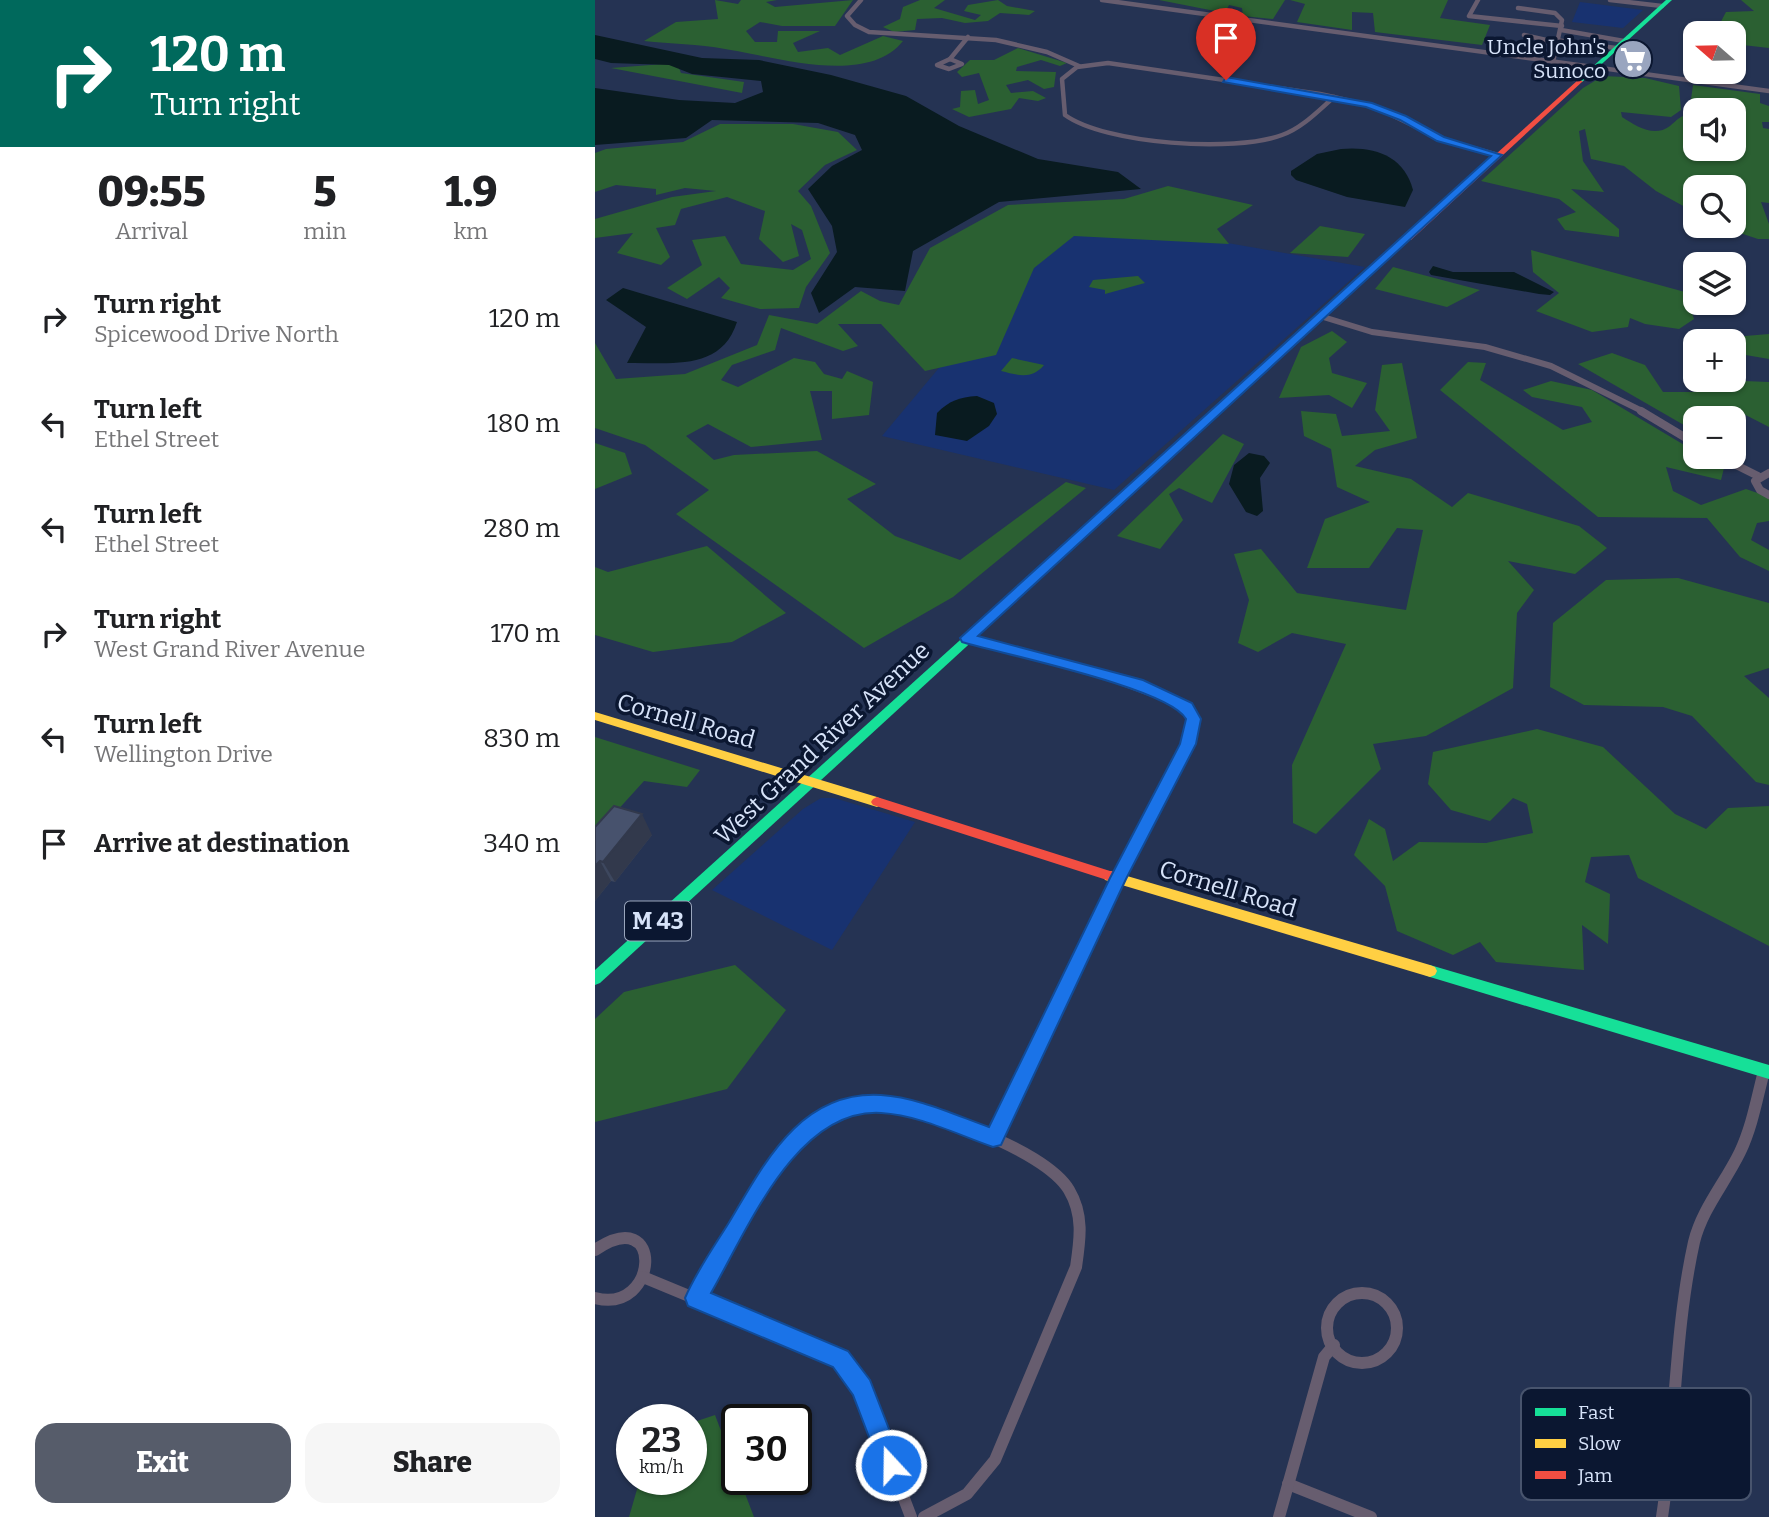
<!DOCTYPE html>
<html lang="en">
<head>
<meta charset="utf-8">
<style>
	:root { --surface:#fff; --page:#f6f6f6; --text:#202124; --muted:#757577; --accent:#565c6a }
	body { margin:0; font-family:Bitter,serif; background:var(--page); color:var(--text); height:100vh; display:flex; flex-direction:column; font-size:26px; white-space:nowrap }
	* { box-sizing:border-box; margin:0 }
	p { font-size:23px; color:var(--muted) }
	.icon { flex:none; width:38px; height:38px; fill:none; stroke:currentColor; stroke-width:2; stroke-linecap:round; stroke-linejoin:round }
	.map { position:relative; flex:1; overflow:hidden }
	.panel { display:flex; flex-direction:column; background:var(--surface); width:595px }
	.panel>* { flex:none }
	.guide { background:#00695c; color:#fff; overflow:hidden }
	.needle { width:46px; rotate:290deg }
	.tools { position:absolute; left:1088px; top:21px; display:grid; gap:14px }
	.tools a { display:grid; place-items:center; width:63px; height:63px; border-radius:14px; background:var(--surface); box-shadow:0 2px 5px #0004; font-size:35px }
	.speed { position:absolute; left:21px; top:1404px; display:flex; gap:14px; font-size:35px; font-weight:700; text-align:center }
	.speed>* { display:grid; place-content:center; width:91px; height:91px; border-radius:50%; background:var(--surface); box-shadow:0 2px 5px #0004; line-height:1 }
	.speed small { font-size:18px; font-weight:400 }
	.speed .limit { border:4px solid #111; border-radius:10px; background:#fff; color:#111 }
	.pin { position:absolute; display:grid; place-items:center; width:60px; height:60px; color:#fff; margin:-72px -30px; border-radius:50% 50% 50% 0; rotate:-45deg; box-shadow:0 0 7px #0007 }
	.pin .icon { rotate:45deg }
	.me { position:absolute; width:77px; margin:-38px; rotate:339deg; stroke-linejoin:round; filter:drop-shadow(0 0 5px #0008) }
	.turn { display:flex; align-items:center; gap:24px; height:147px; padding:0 35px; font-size:32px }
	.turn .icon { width:91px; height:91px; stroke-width:2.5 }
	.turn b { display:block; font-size:49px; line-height:60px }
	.eta { display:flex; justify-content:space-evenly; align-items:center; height:119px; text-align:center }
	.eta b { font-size:42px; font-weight:800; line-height:49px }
	.cta { display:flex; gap:14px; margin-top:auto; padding:14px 35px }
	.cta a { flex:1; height:80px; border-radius:21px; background:var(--accent); color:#fff; font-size:28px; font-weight:800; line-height:80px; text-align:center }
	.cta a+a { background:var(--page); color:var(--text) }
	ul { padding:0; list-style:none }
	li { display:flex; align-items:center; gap:21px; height:105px; padding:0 35px }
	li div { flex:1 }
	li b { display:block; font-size:26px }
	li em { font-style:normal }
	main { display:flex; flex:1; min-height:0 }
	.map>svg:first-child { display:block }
</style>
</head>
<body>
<main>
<section class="panel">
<div class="guide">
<div class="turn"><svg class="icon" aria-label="right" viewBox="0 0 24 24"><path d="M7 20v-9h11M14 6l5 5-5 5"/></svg><div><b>120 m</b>Turn right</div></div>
</div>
<div class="eta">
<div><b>09:55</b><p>Arrival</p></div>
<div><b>5</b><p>min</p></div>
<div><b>1.9</b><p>km</p></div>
</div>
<ul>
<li><svg class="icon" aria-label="right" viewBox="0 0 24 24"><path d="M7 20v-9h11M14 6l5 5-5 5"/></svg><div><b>Turn right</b><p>Spicewood Drive North</p></div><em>120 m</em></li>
<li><svg class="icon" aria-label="left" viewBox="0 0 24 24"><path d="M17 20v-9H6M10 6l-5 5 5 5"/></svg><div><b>Turn left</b><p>Ethel Street</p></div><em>180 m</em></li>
<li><svg class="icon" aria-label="left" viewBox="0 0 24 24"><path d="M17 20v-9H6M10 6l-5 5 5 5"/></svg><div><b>Turn left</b><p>Ethel Street</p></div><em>280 m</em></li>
<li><svg class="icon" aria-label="right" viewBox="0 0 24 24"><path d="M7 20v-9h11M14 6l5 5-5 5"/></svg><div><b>Turn right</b><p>West Grand River Avenue</p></div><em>170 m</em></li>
<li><svg class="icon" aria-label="left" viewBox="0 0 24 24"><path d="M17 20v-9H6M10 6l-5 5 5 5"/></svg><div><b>Turn left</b><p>Wellington Drive</p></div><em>830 m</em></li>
<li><svg class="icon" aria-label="arrive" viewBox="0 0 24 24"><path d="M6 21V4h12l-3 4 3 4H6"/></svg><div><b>Arrive at destination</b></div><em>340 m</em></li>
</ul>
<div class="cta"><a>Exit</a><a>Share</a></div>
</section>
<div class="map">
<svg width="1174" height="1517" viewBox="0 0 1174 1517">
	<rect width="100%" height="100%" fill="#253353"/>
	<!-- built -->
	<g fill="#183270">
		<polygon points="985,2 1048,10 1028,28 977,22"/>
		<polygon points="472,215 770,267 519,490 287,436"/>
		<polygon points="226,798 239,798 320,822 237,950 117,890 208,809"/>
	</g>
	<!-- green -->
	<g fill="#2b6032" fill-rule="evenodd">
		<path d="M 120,0 L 143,4 L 146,0 L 182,0 L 171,2 L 180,7 L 258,0 L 240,26 L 187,26 L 165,22 L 151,31 L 160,42 L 182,42 L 183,31 L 225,31 L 198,43 L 203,52 L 233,48 L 245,55 L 288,36 L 308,41 C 272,87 178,56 130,49 C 103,44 76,44 49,41 L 81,22 L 123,19 Z"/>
		<polygon points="325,0 350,0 339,8 380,20 386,15 369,11 373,5 403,0 412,6 440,11 434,15 405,13 393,21 370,23 347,18 322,19 320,30 299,32 288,27 305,19 308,7"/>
		<polygon points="564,0 690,0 678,19 648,16 647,8 634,5 630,13"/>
		<polygon points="695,0 853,0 845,18 895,25 887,45 780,32 778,13 757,12 757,30 702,22 710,4"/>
		<polygon points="1146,0 1174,0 1174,48 1139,44 1139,33 1120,33 1131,12 1159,11"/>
		<polygon points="423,48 472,63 465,66 446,60 422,67 421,71 461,72 459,87 449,89 433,80 411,85 416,93 438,91 451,98 443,101 424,98 416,109 374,117 357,109 365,107 366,91 380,90 383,104 394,100 384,73 367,77 362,72 375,60 399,60"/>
		<polygon points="82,63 86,73 149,82 147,93 16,68"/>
		<path d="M 1008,76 L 1050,78 L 1084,86 L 1086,110 L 1076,117 L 1026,112 L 1027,117 C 1041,126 1059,138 1075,126 C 1082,120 1085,116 1094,114 L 1098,85 L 1165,94 L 1165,103 L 1174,106 L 1174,122 L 1167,122 L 1168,128 L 1174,129 L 1174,203 L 1166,202 L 1174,224 L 1174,239 L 1163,239 L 1124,226 L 1139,226 L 1139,187 L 1101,187 L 1101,213 L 1061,191 L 1029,166 L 996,159 L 990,129 L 984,131 L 988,161 L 1009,192 L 976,189 L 1024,229 L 1024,237 L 970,230 L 962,219 L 981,212 L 964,199 L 886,181 L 988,88 ZM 1101,110 L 1139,110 L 1139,149 L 1101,149 Z"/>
		<polygon points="125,124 198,124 243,132 262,150 230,165 203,191 216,206 235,253 211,287 204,308 165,309 126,298 135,288 124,277 92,299 72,288 107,265 97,240 130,236 146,264 198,270 216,259 207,230 196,224 204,256 188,262 164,239 170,211 132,197 86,209 80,225 61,228 75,257 66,265 22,253 38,233 0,238 0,219 77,197 121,191 90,188 61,195 61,189 21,185 0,192 0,153 11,149 88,142"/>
		<polygon points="573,186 658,205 622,229 634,244 479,236 439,268 401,355 330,371 286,324 243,324 263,346 248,351 186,328 180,350 137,365 126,380 143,387 199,358 220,362 229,374 247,379 252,371 278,382 274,415 237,419 237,391 215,391 227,440 156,447 113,424 91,436 119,460 139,455 222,451 281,484 252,499 300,536 365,560 471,482 491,488 358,597 269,648 81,514 114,490 50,445 0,428 0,343 21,379 90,374 162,345 174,315 222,324 266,291 285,301 304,305 335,248 413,205 529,199"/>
		<polygon points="725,226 770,234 753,257 695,253"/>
		<polygon points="936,250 1090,292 1099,319 1084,329 1050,324 1035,318 1033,327 997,332 941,311 964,293 938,272"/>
		<polygon points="798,267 885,290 852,307 780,289"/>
		<polygon points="543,276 550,283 510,294 510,290 494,287 498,280"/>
		<polygon points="737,331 752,342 734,358 737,373 772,383 757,408 734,395 684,398 706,347"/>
		<polygon points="1174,334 1174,359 1139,353 1139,341 1131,341 1138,337"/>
		<polygon points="1017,353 1050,365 1068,392 1110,392 1128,385 1114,380 1139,380 1139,362 1149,381 1174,382 1174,427 1139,409 1124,418 1101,418 1101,432 983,364"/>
		<path d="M 417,358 L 449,365 C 437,380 422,375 406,371 Z"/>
		<polygon points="873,362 891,363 885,380 968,430 997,422 987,407 937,397 928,390 956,381 997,390 1101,452 1101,457 1109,457 1129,468 1126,480 1071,467 1078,491 1106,505 1151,489 1174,497 1174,521 1162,523 1156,540 1174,550 1174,571 1145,557 1112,518 1003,517 845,390"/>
		<polygon points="807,363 822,438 780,450 760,466 816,479 857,507 873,493 984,526 1012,548 980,574 913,561 939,590 922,613 918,688 831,736 778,744 786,769 721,834 698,823 697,765 751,644 697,633 663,652 643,643 654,600 639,554 666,549 702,593 811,610 828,530 802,528 774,568 712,568 730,519 775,502 742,487 736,449 709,436 706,411 741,414 747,436 795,431 780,410 787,365"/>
		<polygon points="628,434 649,444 617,503 584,488 574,494 588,520 565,549 522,536"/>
		<polygon points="0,443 30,453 37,474 0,489"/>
		<polygon points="112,546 191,613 137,642 58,652 0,635 0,567 13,572"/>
		<polygon points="1083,578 1174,603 1174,668 1149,676 1174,698 1174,785 1161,782 1097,716 1068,707 989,705 955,687 958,623 1011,580"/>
		<polygon points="942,729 1008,747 1080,814 1111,829 1133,808 1174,806 1174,946 1043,878 1034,855 996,857 990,882 1015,894 1013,944 987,925 989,970 901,962 885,942 858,955 802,931 790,886 759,855 774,819 790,829 798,861 824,842 891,843 938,833 932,804 918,798 895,821 856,810 833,784 838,752"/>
		<polygon points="0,737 105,770 92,787 49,781 0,835"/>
		<polygon points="140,965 191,1010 132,1089 0,1122 0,1019 29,992"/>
		<polygon points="120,1415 159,1517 34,1517 45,1479 96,1479 96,1423"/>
	</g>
	<!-- water -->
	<g fill="#091b20">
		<polygon points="0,35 107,58 164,60 236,75 311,96 364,126 443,159 523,172 546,189 404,202 318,251 310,291 260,287 224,313 216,293 242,252 237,226 213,189 237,166 267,150 260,135 223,123 117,120 91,138 0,145 0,88 84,100 140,103 168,92 166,81 97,74 74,65 16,63 0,59"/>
		<path d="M 746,149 C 780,146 809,156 818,190 L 810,207 L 752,197 L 701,180 L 696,175 L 696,171 L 722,154 Z"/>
		<polygon points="838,266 858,272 919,272 959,292 955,295 944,294 836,275 834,272"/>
		<path d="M 28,288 L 142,322 C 126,372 75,362 32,363 L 51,327 L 11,300 Z"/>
		<path d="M 382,396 L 399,403 L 402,414 L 394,426 L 372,441 L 340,435 L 342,413 C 354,401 364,397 382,396 Z"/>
		<polygon points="654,453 669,456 675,463 665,478 668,511 662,516 651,512 634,484 639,465"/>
	</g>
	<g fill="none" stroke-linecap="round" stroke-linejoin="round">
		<!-- street-far4 -->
		<g stroke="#675d6f" stroke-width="4.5">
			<polyline points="266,0 252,16 260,25 274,32 401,40 452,52 484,66"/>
			<polyline points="507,0 1174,91"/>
			<polyline points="883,0 874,16 967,26"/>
			<polyline points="1015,0 1067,6"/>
			<polyline points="923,8 960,13 967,20 958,62"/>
			<polyline points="966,30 1029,41"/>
			<polyline points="929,35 960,42"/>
			<polyline points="960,40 1021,48"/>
			<polygon points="355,59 367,64 354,69 342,65"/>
			<polyline points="355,59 373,37"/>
			<path d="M 513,63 L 725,94 L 739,97 C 723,111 707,128 687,135 C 640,153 510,144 470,115 L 467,79 L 482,67 Z"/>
			<polyline points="739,97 780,107 846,139 903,155"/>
		</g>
		<!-- street-far3 -->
		<polyline stroke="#675d6f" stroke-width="6" points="725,316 777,332 890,347 956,366 1049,412"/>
		<!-- street-far2 -->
		<g stroke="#675d6f" stroke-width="8">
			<polyline points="1046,411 1101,444"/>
			<polyline points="1125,457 1163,476"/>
			<polyline points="1174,473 1160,481 1165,490 1174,495"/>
			<polyline points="372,638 496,670 576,700"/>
		</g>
		<!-- street-far1 -->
		<polyline stroke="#675d6f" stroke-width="10" points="434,1063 523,878 593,744 598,719 587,706 573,699"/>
		<!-- street -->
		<g stroke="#675d6f" stroke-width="12">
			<polyline points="398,1138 435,1061"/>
			<path d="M 0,1250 C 70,1202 64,1315 0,1298"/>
			<polyline points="48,1277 246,1359 267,1388 316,1517"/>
			<circle cx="767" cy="1328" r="35"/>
			<path d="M 101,1298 C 130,1247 171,1156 219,1123 C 234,1112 255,1106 274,1106 C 322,1104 449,1148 474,1190 C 489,1215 485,1240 481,1267 L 400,1460 L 372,1494 L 329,1517"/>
			<polyline points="693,1484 776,1517"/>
			<polyline points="684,1517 729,1357 739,1345"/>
			<path d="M 1067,1517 C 1081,1426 1079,1332 1099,1242 C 1107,1209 1130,1183 1145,1152 C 1157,1127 1162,1098 1169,1071"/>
		</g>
		<!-- fast -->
		<g fill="#16e098" fill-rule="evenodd">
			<polygon points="1071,0 1077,0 987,82 983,82 983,80"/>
			<polygon points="564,462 569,465 567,467 5,983 0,985 0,970 561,463"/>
			<polygon points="835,965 1174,1065 1174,1079 835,977 830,975 828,971 830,967"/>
		</g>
		<!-- slow -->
		<g fill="#ffcf43" fill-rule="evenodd">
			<polygon points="810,236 817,238 567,467 561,467 561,463"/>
			<polygon points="0,712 282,797 286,799 288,802 286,805 282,807 0,720"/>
			<polygon points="515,871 835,965 840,967 842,971 840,975 835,977 510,880 508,876 510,872"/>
		</g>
		<!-- jam -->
		<g fill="#f24e42" fill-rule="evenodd">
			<polygon points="983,80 988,81 816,240 810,240 810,236"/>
			<polygon points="282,797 515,871 520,872 522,876 520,880 515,881 278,805 276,802 278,799"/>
		</g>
	</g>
	<!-- wall -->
	<polygon fill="#3d475e" points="0,827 57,835 20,882 16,881 0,901"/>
	<!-- shaded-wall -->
	<g fill="#32394c">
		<polygon points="47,814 57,835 20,882 8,862"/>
		<polygon points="5,861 16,881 0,901 0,866"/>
	</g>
	<!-- building -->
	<polygon fill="#47526d" stroke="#32394c" stroke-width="2" points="19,806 47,814 8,862 5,861 0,866 0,827"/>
	<!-- route -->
	<path fill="#1a73e8" stroke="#114b97" stroke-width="2" d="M 631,77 L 777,103 L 811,116 L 849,137 L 907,155 L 383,636 L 548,680 L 597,703 L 606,719 L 601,744 L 531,879 L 406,1145 L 398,1147 C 363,1135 324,1115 286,1113 C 201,1108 152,1231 116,1293 L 253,1351 L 275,1380 L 308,1465 L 305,1474 L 296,1477 L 288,1474 L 258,1395 L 238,1367 L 93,1306 L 90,1298 C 101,1272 118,1248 133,1224 C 168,1166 204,1090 286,1095 C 322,1097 360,1115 394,1127 L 515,878 L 585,744 L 591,719 C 574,688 407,654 367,642 L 365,638 L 896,156 L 842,141 L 805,120 L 771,107 L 628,82 Z"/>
	<!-- icons -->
	<defs>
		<g id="supermarket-disc" transform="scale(2.0125)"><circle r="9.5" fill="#99a5bf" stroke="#0b1731"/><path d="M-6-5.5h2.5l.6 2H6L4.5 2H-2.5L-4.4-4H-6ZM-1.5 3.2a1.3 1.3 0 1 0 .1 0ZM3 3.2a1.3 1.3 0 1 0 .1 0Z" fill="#fff"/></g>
	</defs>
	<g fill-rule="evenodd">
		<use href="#supermarket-disc" x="1038" y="59"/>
	</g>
	<g text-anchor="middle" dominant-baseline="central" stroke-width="7" stroke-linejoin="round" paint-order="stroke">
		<!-- far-poi labels -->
		<g font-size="21" fill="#d7e3f9" stroke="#0b1731" text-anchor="end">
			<text x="1011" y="47">Uncle John's<tspan x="1011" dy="24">Sunoco</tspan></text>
		</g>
		<!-- shield labels -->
		<rect fill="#0b1731" stroke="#9aa6bd" stroke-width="2" x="30" y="901.5" width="66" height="39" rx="5"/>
		<g font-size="23" font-weight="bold" fill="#d7e3f9">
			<text x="63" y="921">M 43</text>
		</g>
		<!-- street labels -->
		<g font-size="24" fill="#d7e3f9" stroke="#0b1731">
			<text transform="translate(91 721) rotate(16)">Cornell Road</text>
			<text transform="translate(227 743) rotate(-43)">West Grand River Avenue</text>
			<text transform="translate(633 889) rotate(17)">Cornell Road</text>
		</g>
	</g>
	<!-- legend -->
	<rect x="926" y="1388" width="230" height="112" rx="10" fill="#0b1731" stroke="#48546d" stroke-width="2"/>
	<rect x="940" y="1408" width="31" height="8" fill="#16e098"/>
	<rect x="940" y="1439" width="31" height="9" fill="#ffcf43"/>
	<rect x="940" y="1471" width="31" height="8" fill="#f24e42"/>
	<g font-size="19" fill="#d7e3f9">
		<text x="983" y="1419">Fast</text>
		<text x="983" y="1450">Slow</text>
		<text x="983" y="1482">Jam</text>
	</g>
</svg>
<div class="tools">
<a><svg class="needle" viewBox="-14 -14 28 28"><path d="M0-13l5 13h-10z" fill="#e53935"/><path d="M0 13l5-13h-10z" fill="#757577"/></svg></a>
<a><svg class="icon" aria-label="sound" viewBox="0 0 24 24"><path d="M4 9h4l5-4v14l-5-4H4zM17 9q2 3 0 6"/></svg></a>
<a><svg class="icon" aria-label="search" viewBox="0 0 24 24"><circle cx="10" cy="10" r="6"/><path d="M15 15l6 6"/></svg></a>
<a><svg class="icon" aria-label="layers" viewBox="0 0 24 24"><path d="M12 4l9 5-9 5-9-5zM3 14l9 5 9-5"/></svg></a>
<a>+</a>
<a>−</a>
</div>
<div class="speed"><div>23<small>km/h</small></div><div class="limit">30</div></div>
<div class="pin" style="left:631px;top:80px;background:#d93025"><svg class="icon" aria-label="arrive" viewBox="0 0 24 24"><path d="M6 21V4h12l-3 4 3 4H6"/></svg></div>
<svg class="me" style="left:296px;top:1465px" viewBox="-20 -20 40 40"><circle r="17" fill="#1a73e8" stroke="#fff" stroke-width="3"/><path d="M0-11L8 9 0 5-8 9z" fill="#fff"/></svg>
</div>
</main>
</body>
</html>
